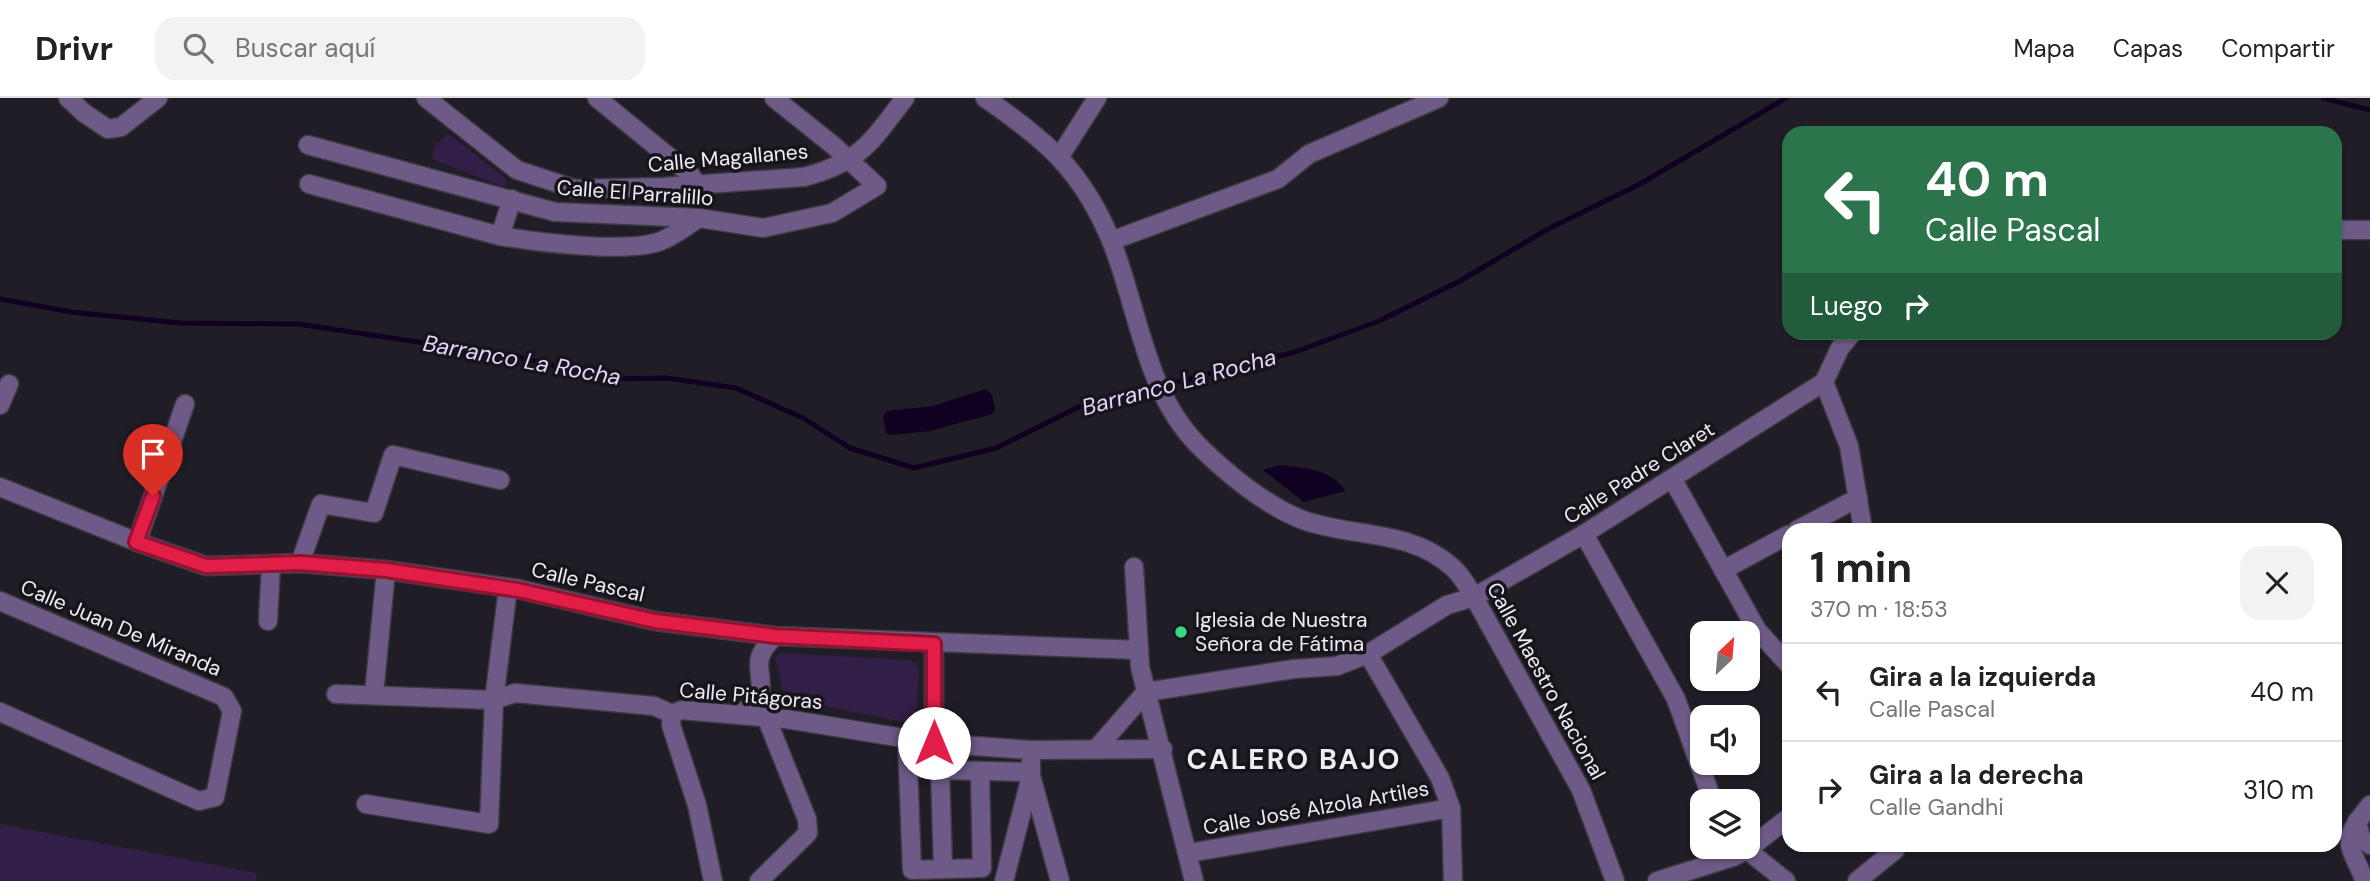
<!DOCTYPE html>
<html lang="es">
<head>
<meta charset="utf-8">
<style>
	:root { --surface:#fff; --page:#f2f2f2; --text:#222; --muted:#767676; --line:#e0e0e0 }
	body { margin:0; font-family:"DM Sans",sans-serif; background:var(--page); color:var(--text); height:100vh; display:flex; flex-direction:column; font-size:26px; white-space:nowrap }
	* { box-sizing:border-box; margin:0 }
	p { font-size:23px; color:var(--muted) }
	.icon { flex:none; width:38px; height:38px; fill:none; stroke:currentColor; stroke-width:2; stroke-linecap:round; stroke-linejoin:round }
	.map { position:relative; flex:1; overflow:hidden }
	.drawer { position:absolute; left:1782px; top:425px; width:560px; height:329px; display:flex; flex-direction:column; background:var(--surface); border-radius:21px; box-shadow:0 2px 5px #0004 }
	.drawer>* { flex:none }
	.top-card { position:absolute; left:1782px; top:28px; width:560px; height:214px; border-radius:21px; box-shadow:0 2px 5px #0004; background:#2b744c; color:#fff; overflow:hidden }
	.needle { width:46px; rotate:26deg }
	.controls { position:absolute; left:1690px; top:523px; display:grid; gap:14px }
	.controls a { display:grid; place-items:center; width:70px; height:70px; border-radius:14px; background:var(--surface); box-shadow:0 2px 5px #0004; font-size:35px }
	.pin { position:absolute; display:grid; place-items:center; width:60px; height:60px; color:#fff; margin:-72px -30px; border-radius:50% 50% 50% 0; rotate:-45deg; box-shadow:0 0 7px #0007 }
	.pin .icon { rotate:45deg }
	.me { position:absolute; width:77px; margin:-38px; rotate:0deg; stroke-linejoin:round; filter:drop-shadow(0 0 5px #0008) }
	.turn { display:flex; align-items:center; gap:24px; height:147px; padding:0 28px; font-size:32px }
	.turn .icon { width:91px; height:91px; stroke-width:2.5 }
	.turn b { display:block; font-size:49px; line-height:60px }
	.then { display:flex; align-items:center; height:66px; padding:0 28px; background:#0003; gap:14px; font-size:26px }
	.round { display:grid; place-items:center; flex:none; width:74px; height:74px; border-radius:21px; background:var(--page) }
	.headline { display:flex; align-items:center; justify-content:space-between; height:119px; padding:0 28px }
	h1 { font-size:42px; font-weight:700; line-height:52px }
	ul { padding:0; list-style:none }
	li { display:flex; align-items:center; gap:21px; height:98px; padding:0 28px; border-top:2px solid var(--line) }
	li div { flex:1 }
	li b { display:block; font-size:26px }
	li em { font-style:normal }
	header { display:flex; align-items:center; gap:42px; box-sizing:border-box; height:98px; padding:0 35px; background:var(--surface); border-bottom:2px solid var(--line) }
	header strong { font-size:33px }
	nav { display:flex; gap:38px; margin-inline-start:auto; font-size:24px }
	.search { width:490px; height:63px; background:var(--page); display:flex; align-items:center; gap:18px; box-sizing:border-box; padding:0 24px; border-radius:21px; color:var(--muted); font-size:26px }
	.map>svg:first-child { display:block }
</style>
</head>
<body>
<header>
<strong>Drivr</strong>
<div class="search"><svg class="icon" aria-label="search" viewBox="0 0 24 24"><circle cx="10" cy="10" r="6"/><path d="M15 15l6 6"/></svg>Buscar aquí</div>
<nav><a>Mapa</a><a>Capas</a><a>Compartir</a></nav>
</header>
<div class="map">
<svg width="2370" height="783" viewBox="0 0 2370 783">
	<rect width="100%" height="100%" fill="#211d26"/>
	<!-- green -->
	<g fill="#321f47">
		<polygon points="447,35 504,79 507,85 503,89 432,61 435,49"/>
		<polygon points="781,555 911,562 919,571 916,621 913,626 785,600 775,559"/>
		<polygon points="0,726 257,775 256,783 0,783"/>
	</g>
	<!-- water -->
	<g fill="#100022">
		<polygon points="986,291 992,297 995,311 992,316 930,333 891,337 886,335 883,319 887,313 933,308"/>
		<path d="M 1280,367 C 1303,370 1333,371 1345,393 L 1304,404 L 1263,372 Z"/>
	</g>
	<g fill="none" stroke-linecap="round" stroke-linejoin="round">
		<!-- stream -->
		<g stroke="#100022" stroke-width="5">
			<polyline points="2323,0 2370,12"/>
			<polyline points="0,201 71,214 181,225 298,226 518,259 608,281 667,280 736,290 803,320 850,350 914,370 996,350 1081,308 1295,254 1379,223 1460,183 1548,131 1640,86 1786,0"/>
		</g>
		<!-- minor casing -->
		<g stroke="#3e3a43" stroke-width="21">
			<g id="minor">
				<polyline points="68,0 84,15 108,31 121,29 158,0"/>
				<path d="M 426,0 L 517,72 L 575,91 L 664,89 L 804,79 C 861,64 871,44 905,0"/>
				<polyline points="597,0 690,76 696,85"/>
				<path d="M 985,0 C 1046,42 1083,73 1112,145 C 1139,213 1145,294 1199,348 C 1226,375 1266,408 1303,422 C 1353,440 1410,431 1452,469 C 1461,476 1468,489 1474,499 L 1581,692 L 1615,783"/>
				<polyline points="308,47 555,114 699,120 763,130 832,115 877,88 834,48 774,0"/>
				<polyline points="1060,58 1097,0"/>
				<path d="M 309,86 L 500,138 C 537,144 627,156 661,143 C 674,138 686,128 698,121"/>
				<polyline points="2334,132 2370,132"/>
				<polyline points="500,138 512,101"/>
				<polyline points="1111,143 1278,81 1309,56 1439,0"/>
				<polyline points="1824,284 1849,348 1863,432"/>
				<polyline points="1824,284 1840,250 1853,234"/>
				<polyline points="0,307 9,286"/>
				<polyline points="1673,382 1757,532 1788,566"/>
				<polyline points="0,389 137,444 206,468 300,465 386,472 518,491 655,523 775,538 1139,552"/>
				<polyline points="1797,432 1858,400"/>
				<polyline points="1584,436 1676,601 1713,704"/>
				<polyline points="137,444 185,306"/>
				<polyline points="300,465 321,406 374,415 393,357 500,382"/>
				<polyline points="1134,469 1140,569 1194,783"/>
				<polyline points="1723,472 1788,437"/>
				<polyline points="0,503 224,599 232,613 215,699 199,703 0,614"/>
				<polyline points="268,523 271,467"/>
				<polyline points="1368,556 1440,680 1451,710 1453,783"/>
				<polyline points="336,596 494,602 515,595 654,608 672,616"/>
				<polyline points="374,596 386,472"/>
				<polyline points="672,616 682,612 786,621 934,645 1030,652 1163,651"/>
				<polyline points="672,616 671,627 697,707 713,783"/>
				<path d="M 739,616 L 759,605 C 767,572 746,566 775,538"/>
				<polyline points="907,641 912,772 982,770 980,675"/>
				<polyline points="934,645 934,546"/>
				<polyline points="1096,651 1146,594 1294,571 1337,568 1368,556 1447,507 1474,499 1584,436 1824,284"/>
				<polyline points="1031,664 1031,678 1060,783"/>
				<polyline points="366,706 489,726 494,602 508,490"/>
				<polyline points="2357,723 2361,740 2370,747"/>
				<polyline points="1747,752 1786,783"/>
				<polyline points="1189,755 1451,710"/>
				<polyline points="943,771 940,672 1031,674"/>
				<polyline points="759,783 808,735 807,721 766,619"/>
				<polyline points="1004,783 1031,678"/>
				<polyline points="1657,783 1733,759 1747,752 1788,720"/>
				<polyline points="1857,783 1895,752 1893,747"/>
				<path d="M 2365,783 C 2348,743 2340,745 2370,707"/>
			</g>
		</g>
		<!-- minor -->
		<use href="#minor" stroke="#6e5a87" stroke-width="18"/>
	</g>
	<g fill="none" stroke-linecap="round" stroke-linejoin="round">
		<!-- route casing -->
		<g stroke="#92132f" stroke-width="18">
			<polyline id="route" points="153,398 136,444 206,468 300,465 386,472 518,492 655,523 775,538 934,546 934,645"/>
		</g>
		<!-- route -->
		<use href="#route" stroke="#e11d48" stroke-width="12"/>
	</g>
	<!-- markers -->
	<circle fill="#37d880" stroke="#17141c" stroke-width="2.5" cx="1181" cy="534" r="7"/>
	<g text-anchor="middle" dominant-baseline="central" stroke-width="7" stroke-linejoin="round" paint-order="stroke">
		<!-- street labels -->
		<g font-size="21" fill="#efedf3" stroke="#17141c">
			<text transform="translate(728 60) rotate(-5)">Calle Magallanes</text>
			<text transform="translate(635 95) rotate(4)">Calle El Parralillo</text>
			<text transform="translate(1639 375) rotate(-32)">Calle Padre Claret</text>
			<text transform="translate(588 484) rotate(13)">Calle Pascal</text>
			<text transform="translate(121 530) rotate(23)">Calle Juan De Miranda</text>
			<text transform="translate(1546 583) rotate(61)">Calle Maestro Nacional</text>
			<text transform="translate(751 598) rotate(5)">Calle Pitágoras</text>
			<text transform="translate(1316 710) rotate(-10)">Calle José Alzola Artiles</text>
		</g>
		<!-- poi labels -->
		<g font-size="21" fill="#efedf3" stroke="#17141c" text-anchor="start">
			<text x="1195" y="522">Iglesia de Nuestra<tspan x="1195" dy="24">Señora de Fátima</tspan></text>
		</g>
		<!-- water labels -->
		<g font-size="23" font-style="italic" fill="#e4d5fb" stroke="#17141c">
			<text transform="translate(522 262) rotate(10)">Barranco La Rocha</text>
			<text transform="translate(1179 284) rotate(-15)">Barranco La Rocha</text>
		</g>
		<!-- district labels -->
		<g font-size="28" font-weight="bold" letter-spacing="2" fill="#efedf3" stroke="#17141c">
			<text x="1294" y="661">CALERO BAJO</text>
		</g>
	</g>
</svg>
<div class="controls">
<a><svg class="needle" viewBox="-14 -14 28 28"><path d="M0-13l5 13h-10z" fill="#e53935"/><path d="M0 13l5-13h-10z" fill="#767676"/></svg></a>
<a><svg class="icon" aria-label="sound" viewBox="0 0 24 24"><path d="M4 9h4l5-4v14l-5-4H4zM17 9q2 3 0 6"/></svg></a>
<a><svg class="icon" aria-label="layers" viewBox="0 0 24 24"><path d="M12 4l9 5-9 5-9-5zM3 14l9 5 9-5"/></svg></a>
</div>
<div class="pin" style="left:153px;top:398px;background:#d93025"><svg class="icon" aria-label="arrive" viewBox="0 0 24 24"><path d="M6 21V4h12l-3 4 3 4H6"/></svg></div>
<svg class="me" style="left:934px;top:645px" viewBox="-20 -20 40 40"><circle r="19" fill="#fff"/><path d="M0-13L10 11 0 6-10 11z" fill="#e11d48"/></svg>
<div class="top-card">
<div class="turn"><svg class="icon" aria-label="left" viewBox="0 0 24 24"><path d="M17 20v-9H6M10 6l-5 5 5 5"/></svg><div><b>40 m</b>Calle Pascal</div></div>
<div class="then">Luego<svg class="icon" aria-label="right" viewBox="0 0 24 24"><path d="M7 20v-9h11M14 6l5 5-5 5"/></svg></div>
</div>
<section class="drawer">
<div class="headline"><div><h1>1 min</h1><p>370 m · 18:53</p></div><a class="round"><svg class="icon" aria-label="close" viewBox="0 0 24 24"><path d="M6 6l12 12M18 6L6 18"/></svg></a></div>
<ul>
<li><svg class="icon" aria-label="left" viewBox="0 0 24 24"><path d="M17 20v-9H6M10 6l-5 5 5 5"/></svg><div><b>Gira a la izquierda</b><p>Calle Pascal</p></div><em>40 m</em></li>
<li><svg class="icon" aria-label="right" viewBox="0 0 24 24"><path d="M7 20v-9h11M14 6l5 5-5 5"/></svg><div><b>Gira a la derecha</b><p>Calle Gandhi</p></div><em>310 m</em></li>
</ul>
</section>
</div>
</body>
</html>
